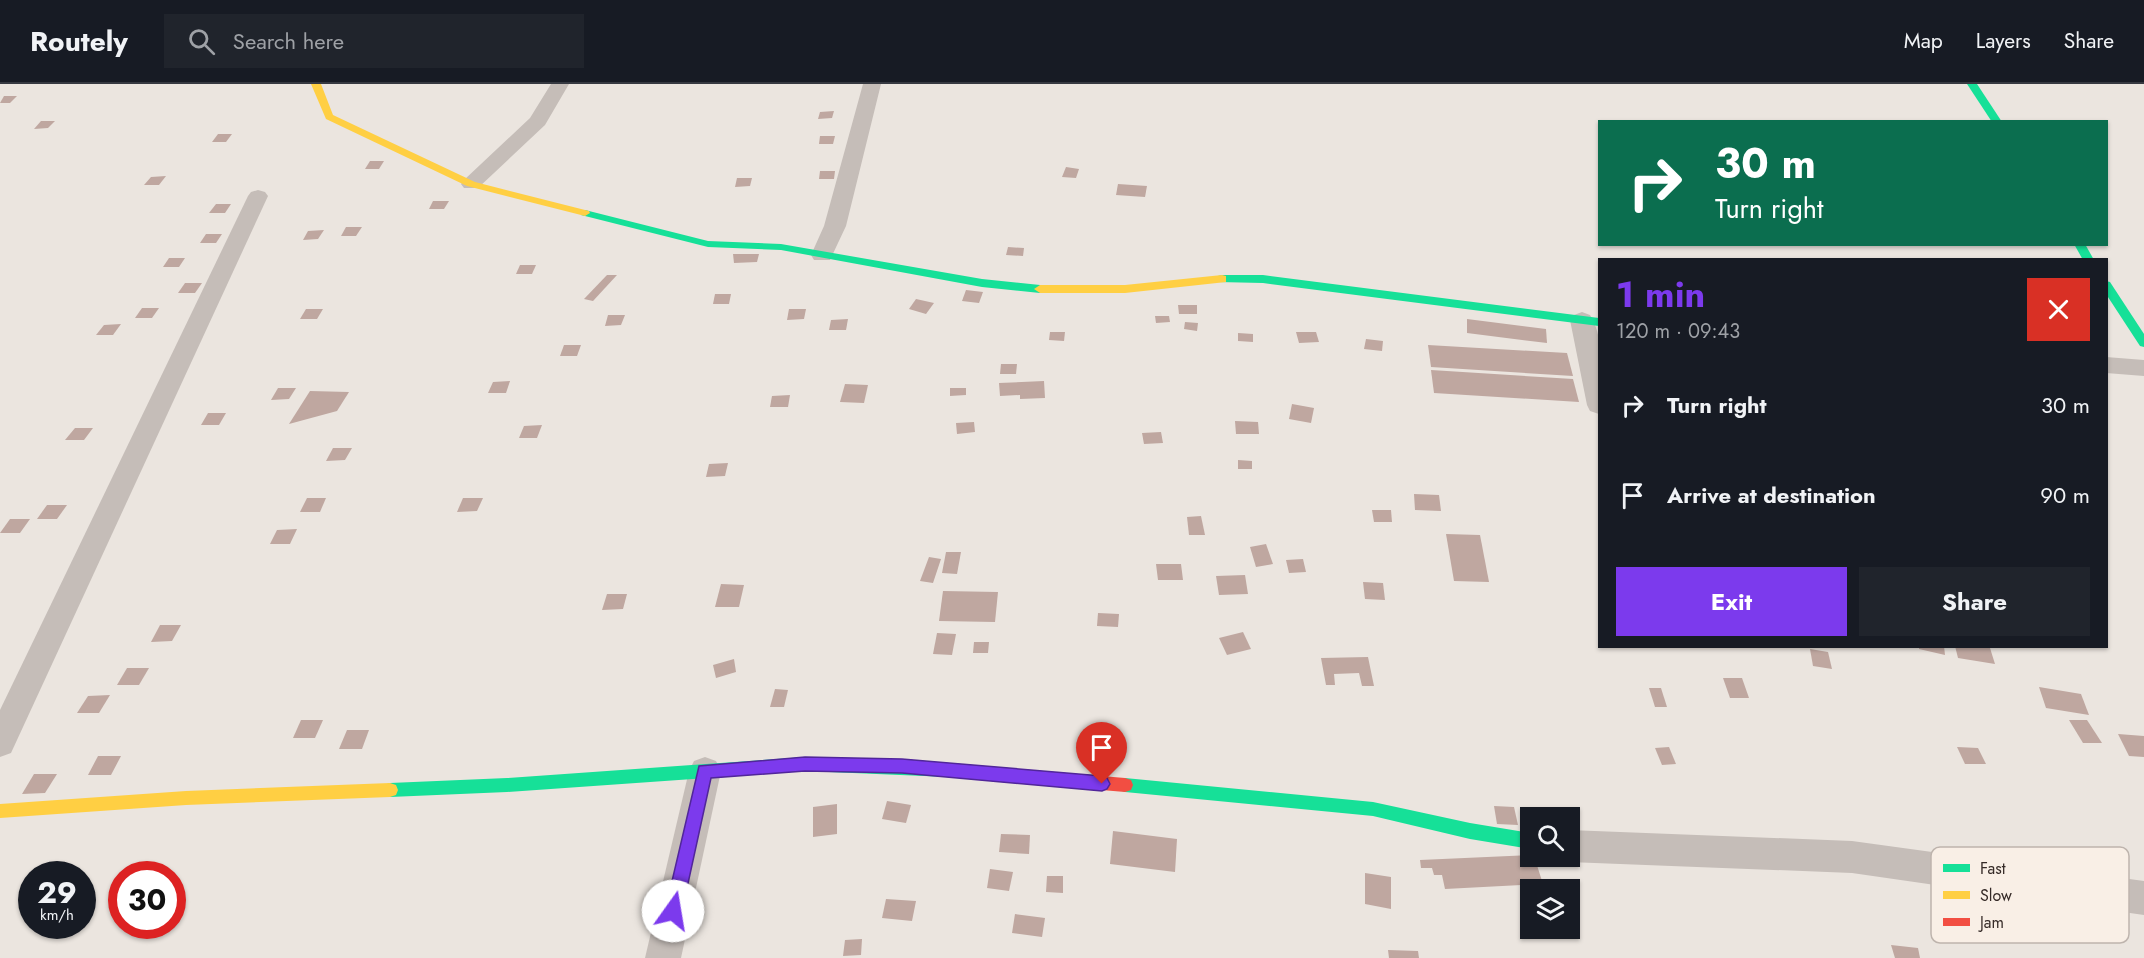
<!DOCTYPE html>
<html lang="en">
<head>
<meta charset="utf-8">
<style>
	:root { --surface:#171b24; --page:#20242c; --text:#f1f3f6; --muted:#9ea1a6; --line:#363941; --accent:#7c3aed }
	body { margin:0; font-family:Jost,sans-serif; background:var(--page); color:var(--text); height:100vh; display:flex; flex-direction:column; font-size:22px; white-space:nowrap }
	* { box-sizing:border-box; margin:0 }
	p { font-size:20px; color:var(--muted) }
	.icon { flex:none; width:33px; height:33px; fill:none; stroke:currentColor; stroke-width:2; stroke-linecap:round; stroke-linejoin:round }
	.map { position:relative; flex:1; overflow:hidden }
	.sheet { position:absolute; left:1598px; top:174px; width:510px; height:390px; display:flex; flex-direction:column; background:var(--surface); border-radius:0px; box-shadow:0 2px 4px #0004 }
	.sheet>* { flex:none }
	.hud { position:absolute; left:1598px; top:36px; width:510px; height:126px; border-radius:0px; box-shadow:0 2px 4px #0004; background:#0b6e4f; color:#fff; overflow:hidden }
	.tools { position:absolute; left:1520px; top:723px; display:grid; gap:12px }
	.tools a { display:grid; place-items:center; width:60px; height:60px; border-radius:0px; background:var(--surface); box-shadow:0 2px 4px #0004; font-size:30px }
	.speed { position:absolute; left:18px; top:777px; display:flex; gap:12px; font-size:30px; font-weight:700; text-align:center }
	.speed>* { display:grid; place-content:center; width:78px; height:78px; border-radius:50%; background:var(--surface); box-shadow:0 2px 4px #0004; line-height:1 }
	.speed small { font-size:15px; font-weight:400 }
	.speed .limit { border:9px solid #d22; background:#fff; color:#111 }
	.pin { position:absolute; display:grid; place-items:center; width:51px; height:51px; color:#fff; margin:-62px -26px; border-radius:50% 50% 50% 0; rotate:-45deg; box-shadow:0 0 6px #0007 }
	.pin .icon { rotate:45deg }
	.me { position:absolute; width:66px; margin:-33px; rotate:13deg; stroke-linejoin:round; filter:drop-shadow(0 0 4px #0008) }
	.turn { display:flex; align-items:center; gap:21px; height:126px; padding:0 18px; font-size:27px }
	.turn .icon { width:78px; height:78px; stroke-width:2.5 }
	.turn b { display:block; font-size:42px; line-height:51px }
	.round { display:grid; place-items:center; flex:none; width:63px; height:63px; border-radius:0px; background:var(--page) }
	.headline { display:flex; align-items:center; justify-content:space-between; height:102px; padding:0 18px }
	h1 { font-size:36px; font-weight:700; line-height:45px; color:var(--accent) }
	.button { display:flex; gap:12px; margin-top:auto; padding:12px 18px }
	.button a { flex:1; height:69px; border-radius:0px; background:var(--accent); color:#fff; font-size:24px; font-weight:700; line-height:69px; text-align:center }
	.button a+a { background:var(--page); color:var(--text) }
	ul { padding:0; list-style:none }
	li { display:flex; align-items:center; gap:18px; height:90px; padding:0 18px }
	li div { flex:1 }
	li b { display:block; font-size:22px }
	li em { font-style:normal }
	header { display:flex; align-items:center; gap:36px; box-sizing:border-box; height:84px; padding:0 30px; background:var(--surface); border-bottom:2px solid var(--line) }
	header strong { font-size:28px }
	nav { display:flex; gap:33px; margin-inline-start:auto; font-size:21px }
	.search { width:420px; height:54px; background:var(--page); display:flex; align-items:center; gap:15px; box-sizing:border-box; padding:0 21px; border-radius:0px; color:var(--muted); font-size:22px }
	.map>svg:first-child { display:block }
</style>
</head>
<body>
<header>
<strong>Routely</strong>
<div class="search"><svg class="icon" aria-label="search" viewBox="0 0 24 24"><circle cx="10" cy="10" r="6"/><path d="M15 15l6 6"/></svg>Search here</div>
<nav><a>Map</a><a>Layers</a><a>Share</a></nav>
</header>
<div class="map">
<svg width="2144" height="874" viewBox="0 0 2144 874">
	<rect width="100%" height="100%" fill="#ebe5df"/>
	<!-- building -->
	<g fill="#bfa7a0">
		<polygon points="4,12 17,12 10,19 0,19"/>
		<polygon points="834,27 832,34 818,35 820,28"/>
		<polygon points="41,37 55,37 48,44 34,45"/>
		<polygon points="218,50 232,50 226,58 212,58"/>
		<polygon points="820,52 835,52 833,60 819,60"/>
		<polygon points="370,77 384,77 379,85 365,85"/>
		<polygon points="1066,83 1079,85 1076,94 1062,93"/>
		<polygon points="820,87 835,87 834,95 819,95"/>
		<polygon points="166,92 159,101 144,101 151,93"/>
		<polygon points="737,94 752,94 750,102 735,103"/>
		<polygon points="1118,100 1147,102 1145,113 1116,111"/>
		<polygon points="433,117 449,117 444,125 429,125"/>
		<polygon points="216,120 231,120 225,129 209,129"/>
		<polygon points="346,143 362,143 356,152 341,152"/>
		<polygon points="324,146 318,155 303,156 308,147"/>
		<polygon points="206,150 222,150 216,159 200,159"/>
		<polygon points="1008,163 1024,164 1023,172 1006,171"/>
		<polygon points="733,170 759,170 757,178 734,179"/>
		<polygon points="169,174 185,174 179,183 163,183"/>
		<polygon points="520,181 536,181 532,190 516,190"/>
		<polygon points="607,191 617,191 593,217 584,215"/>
		<polygon points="185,199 202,199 195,209 178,209"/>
		<polygon points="966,206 983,208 979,219 962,217"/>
		<polygon points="715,210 731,210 729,220 713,220"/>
		<polygon points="916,215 934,219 926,230 909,225"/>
		<polygon points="1178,221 1197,221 1197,230 1179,230"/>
		<polygon points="142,224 159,224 152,234 135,234"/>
		<polygon points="306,225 323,225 317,235 300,235"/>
		<polygon points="789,225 806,225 804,235 787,236"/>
		<polygon points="608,231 625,231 621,241 605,242"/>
		<polygon points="1155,232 1169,232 1170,238 1156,239"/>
		<polygon points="848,235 846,246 829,246 831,236"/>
		<polygon points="1467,235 1546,245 1547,259 1467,249"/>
		<polygon points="1185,238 1198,239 1197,247 1184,245"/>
		<polygon points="121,240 113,251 96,251 104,241"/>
		<polygon points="1050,248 1065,248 1064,257 1049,256"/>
		<polygon points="1296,248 1316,248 1319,258 1299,259"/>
		<polygon points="1238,249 1253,250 1253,258 1238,257"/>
		<polygon points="1366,255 1383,257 1382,267 1364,265"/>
		<polygon points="564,261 581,261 577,272 560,272"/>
		<polygon points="1428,261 1567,269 1573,292 1431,283"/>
		<polygon points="1001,280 1017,280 1016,290 1000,290"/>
		<polygon points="1431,286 1573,295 1579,318 1434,309"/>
		<polygon points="510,297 506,309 488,309 493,298"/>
		<polygon points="1044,297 1045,314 1020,315 1020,311 1000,312 999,299"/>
		<polygon points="845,300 868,301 864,319 840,318"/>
		<polygon points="278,304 296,304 289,315 271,316"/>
		<polygon points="950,304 966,304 966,311 950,312"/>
		<polygon points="310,307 349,308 337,327 289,340"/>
		<polygon points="790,311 788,323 770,323 772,312"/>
		<polygon points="1292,320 1314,324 1311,339 1289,335"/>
		<polygon points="208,329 226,329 219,341 201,341"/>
		<polygon points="1235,337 1258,338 1259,350 1236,350"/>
		<polygon points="974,338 975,348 957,350 956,339"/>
		<polygon points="542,341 537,354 519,354 524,342"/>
		<polygon points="75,344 93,344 84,356 65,356"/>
		<polygon points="1161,348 1163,359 1144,360 1142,349"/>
		<polygon points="333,364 352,364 345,376 326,377"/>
		<polygon points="1238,376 1252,377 1252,385 1238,385"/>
		<polygon points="728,379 725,392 706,393 709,380"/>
		<polygon points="1414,410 1439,411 1441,427 1415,426"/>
		<polygon points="307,414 326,414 320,428 300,428"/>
		<polygon points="463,414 483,414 477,427 457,428"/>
		<polygon points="47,421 67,421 57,435 37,435"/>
		<polygon points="1372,426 1391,426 1392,438 1374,438"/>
		<polygon points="1201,432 1205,451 1189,451 1187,433"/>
		<polygon points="10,435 30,435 20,449 0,449"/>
		<polygon points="297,445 290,460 270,460 277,446"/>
		<polygon points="1446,450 1480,451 1489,498 1454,497"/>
		<polygon points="1266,460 1273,480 1256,483 1250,463"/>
		<polygon points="946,468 961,468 957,490 942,489"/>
		<polygon points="929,473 941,475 933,499 920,497"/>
		<polygon points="1303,475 1306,488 1289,489 1286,476"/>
		<polygon points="1156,480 1181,480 1183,496 1158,496"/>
		<polygon points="1245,491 1248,510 1219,511 1216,492"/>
		<polygon points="1363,498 1383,499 1385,516 1365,515"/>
		<polygon points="721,500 744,501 739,523 715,523"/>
		<polygon points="943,507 998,508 995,538 939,537"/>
		<polygon points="607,510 627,510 623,525 602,526"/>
		<polygon points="1098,529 1119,530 1118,543 1097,542"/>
		<polygon points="160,541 181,541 172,557 151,558"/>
		<polygon points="1243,548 1251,565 1227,571 1219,554"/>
		<polygon points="937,549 956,550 952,571 933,570"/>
		<polygon points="974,558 989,558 988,569 973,569"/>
		<polygon points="1919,562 1944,562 1945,571 1919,565"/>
		<polygon points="1955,562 1990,564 1995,580 1958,574"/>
		<polygon points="1810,565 1828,568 1832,585 1813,582"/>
		<polygon points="1368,573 1374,602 1362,602 1359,589 1334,590 1335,601 1326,601 1321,574"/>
		<polygon points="734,575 736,588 716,594 713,581"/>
		<polygon points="127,584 149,584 139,601 117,601"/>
		<polygon points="1723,594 1742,594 1749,614 1730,614"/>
		<polygon points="2039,603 2081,610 2089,631 2046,624"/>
		<polygon points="1649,604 1661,604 1667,623 1655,623"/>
		<polygon points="775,605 788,606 784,623 770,623"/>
		<polygon points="110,611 99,629 77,629 88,612"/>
		<polygon points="301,636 323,636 315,654 293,654"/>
		<polygon points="2069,636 2087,636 2102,659 2083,659"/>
		<polygon points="347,646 369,646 362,665 339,665"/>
		<polygon points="2118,650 2144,652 2144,673 2129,672"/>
		<polygon points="1669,663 1676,680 1662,681 1655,664"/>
		<polygon points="1957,663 1978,664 1986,680 1965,680"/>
		<polygon points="98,672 121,672 111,691 88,691"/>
		<polygon points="34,690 57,690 45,709 22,710"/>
		<polygon points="887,717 911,721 906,739 882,735"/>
		<polygon points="837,720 837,750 813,753 813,723"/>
		<polygon points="1494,722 1514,723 1518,741 1497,740"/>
		<polygon points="1113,747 1177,755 1175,788 1110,780"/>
		<polygon points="1001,750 1030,751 1029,770 999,768"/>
		<polygon points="1530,771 1534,772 1543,800 1445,805 1442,791 1434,791 1432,784 1421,784 1420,776"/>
		<polygon points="990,785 1013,788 1009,807 987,804"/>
		<polygon points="1365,789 1391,793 1391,825 1365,820"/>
		<polygon points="1047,792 1063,792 1063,809 1046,808"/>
		<polygon points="886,815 916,817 912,837 882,834"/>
		<polygon points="1015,830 1045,834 1042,853 1012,849"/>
		<polygon points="862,855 861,871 843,872 845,856"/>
		<polygon points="1891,861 1918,864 1920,874 1895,874"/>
		<polygon points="1388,866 1418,867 1419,874 1389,874"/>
	</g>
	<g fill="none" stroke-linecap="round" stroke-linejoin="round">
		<!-- street -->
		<g fill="#c5bdb8" fill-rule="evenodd">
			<polygon points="551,0 569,0 545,41 478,104 464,104 461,100 464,96 530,34"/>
			<polygon points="863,0 881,0 846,142 830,176 814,176 811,171 824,142"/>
			<polygon points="258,106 265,108 268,112 11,669 0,673 0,626 248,112 251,108"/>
			<path d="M 1582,228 L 1590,231 C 1607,257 1599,300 1599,330 L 1590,327 L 1587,321 L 1570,236 L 1574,231 Z"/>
			<polygon points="2106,273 2144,276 2144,292 2106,289"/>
			<polygon points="705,673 716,677 721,687 681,874 645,874 689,687 694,677"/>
			<polygon points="1569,746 1852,757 2144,797 2144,831 1852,789 1569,778 1557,772 1569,772"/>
		</g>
		<!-- fast -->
		<g fill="#16e098" fill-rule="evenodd">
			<polygon points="1967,0 1977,0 2002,38 1992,38"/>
			<polygon points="585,126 708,157 781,160 982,195 1040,201 1046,205 1040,209 982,203 781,166 708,163 581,131 581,127"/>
			<polygon points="2074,160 2085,160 2094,176 2083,176"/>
			<polygon points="1222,191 1263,191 1599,234 1599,242 1263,199 1218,198 1218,192"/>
			<polygon points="2106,197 2110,198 2144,250 2144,263 2140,262 2106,210"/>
			<polygon points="805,673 948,679 954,681 956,686 954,691 948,693 805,687 507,708 390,713 384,711 382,706 384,701 390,699 507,694"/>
			<polygon points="1125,694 1373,718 1470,739 1530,749 1530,765 1470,755 1373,732 1125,708 1119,706 1117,701 1119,696"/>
		</g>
		<!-- slow -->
		<g fill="#ffcf43" fill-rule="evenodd">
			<polygon points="311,0 321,0 333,31 475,98 589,127 590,129 585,132 467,102 326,35"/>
			<polygon points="1222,191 1226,192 1226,198 1125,209 1040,209 1034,205 1040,201 1125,201"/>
			<polygon points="390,699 396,701 398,706 396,711 390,713 186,721 0,734 0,720 186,707"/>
		</g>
		<!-- jam -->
		<polygon fill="#f24e42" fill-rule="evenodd" points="948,679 1125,694 1131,696 1133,701 1131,706 1125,708 948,693 942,691 940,686 942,681"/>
	</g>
	<!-- route -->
	<polygon fill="#7c3aed" stroke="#51269a" stroke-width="1.5" points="805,673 902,675 1102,692 1107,694 1110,700 1107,705 1102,707 902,689 805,687 711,694 682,827 679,833 673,836 667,833 665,827 699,682"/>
	<!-- legend -->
	<rect x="1931" y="763" width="198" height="96" rx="9" fill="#f9efe6" stroke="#beb4ad" stroke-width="1.5"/>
	<rect x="1943" y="780" width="27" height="8" fill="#16e098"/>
	<rect x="1943" y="807" width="27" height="8" fill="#ffcf43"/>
	<rect x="1943" y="834" width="27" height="8" fill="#f24e42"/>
	<g font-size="16" fill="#352a27">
		<text x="1980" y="790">Fast</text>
		<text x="1980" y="817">Slow</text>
		<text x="1980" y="844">Jam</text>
	</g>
</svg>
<div class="tools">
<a><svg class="icon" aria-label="search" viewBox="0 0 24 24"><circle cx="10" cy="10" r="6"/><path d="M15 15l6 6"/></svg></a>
<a><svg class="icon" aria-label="layers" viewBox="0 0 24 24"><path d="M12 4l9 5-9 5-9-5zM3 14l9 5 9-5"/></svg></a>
</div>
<div class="speed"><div>29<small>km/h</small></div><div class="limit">30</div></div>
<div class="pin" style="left:1102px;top:700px;background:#d93025"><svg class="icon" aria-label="arrive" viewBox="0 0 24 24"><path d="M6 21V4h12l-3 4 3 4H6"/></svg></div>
<svg class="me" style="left:673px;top:827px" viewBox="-20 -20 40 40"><circle r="19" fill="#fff"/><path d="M0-13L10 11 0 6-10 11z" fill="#7c3aed"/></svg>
<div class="hud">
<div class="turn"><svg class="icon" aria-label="right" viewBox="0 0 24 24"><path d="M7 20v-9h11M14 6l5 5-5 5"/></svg><div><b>30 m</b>Turn right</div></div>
</div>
<section class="sheet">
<div class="headline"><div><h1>1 min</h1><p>120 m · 09:43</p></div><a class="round" style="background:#d93025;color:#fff"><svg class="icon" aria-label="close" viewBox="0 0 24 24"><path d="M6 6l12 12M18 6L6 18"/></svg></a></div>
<ul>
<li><svg class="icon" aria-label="right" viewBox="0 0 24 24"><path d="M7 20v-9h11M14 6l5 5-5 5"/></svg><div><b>Turn right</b></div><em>30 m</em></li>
<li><svg class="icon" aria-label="arrive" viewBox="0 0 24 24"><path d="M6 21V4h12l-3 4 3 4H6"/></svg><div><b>Arrive at destination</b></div><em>90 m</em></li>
</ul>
<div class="button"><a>Exit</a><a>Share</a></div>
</section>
</div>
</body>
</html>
